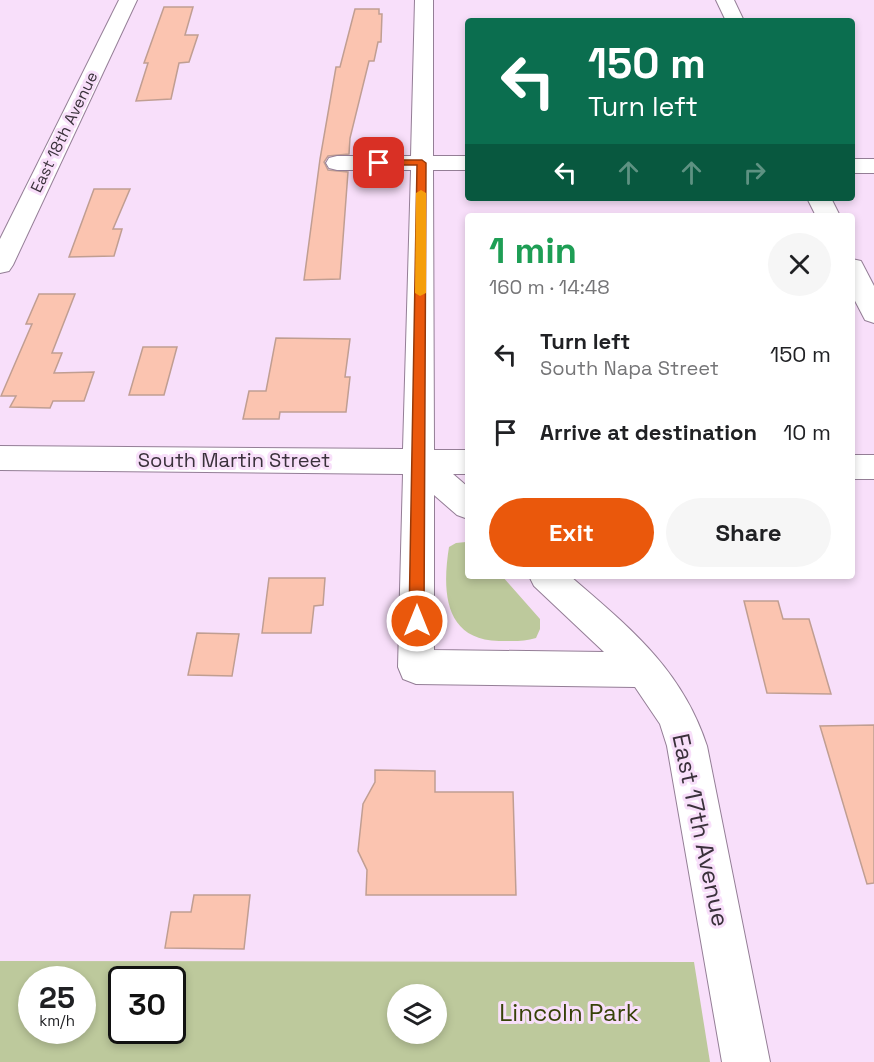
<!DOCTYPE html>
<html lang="en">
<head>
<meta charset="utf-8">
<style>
	:root { --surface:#fff; --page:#f6f6f6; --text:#202124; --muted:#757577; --accent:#ea580c }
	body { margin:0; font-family:"Space Grotesk",sans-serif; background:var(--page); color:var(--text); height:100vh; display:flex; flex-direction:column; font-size:22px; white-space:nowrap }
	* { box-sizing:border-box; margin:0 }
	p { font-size:20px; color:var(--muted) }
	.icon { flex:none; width:33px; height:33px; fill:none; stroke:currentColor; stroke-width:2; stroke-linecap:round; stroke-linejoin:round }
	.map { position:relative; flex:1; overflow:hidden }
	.side { position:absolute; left:465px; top:213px; width:390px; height:366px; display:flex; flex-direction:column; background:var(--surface); border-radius:6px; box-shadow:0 3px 9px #0003 }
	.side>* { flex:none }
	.banner { position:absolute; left:465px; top:18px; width:390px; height:183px; border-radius:6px; box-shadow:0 3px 9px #0003; background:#0b6e4f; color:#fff; overflow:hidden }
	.tools { position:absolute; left:387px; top:984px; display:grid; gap:12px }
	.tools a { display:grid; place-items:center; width:60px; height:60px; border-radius:50%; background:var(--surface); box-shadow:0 3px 9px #0003; font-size:30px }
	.speed { position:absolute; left:18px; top:966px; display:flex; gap:12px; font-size:30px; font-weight:700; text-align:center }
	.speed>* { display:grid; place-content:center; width:78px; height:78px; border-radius:50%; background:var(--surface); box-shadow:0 3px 9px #0003; line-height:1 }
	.speed small { font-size:15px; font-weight:400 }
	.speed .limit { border:3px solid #111; border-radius:9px; background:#fff; color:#111 }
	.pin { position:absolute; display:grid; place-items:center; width:51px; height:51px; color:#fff; margin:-26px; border-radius:12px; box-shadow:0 3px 9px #0006 }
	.me { position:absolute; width:66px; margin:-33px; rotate:0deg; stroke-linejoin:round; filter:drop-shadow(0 0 4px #0008) }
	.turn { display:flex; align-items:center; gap:21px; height:126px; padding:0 24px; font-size:27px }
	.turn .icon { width:78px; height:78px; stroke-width:2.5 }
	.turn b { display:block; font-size:42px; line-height:51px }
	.lanes { display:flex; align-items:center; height:57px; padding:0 24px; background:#0003; justify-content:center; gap:30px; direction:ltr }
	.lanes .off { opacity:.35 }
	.round { display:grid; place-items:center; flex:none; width:63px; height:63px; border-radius:32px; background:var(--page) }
	.headline { display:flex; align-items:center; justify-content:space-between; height:102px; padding:0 24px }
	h1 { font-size:36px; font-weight:700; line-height:45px; color:#1e9e55 }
	.button { display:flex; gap:12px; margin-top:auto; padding:12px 24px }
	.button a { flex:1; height:69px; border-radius:36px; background:var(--accent); color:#fff; font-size:24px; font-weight:700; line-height:69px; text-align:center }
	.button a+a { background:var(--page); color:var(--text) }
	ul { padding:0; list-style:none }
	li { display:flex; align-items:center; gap:18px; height:78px; padding:0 24px }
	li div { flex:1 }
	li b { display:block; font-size:22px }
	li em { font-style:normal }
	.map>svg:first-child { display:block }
</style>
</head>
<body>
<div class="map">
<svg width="874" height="1062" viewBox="0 0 874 1062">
	<rect width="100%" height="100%" fill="#f8dffa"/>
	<!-- green -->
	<g fill="#bdc99c" fill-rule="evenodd">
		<path d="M 466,542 L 468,543 L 468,576 L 502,576 L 540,619 L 540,629 L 536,638 C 524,642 512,641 499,641 C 444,640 442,591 449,547 L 456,543 Z"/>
		<path d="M 0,961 L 694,962 L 710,1062 L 0,1062 ZM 32,980 L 82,980 L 82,1030 L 32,1030 ZM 122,980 L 172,980 L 172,1030 L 122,1030 ZM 398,994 L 436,994 L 436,1034 L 398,1034 Z"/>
	</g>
	<!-- building -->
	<g fill="#fbc4b0" stroke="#c09e92" stroke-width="1.5">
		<polygon points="164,7 193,7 185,35 198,35 189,62 179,63 171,99 136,101 148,63 144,63"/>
		<polygon points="355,9 379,9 379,14 382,14 381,42 378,42 374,61 369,61 350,138 349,154 328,156 324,162 328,170 348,172 340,279 304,280 320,159 336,67 340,67"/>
		<polygon points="94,189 130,189 113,229 122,229 114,256 69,257"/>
		<polygon points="39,294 75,294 52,353 62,353 54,373 94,372 84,401 53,401 50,408 10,407 16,396 1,396 32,324 26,324"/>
		<polygon points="276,338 350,339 345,377 350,377 346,412 280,412 279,419 243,419 249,391 266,391"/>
		<polygon points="143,347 177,347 164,395 129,395"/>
		<polygon points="269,578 325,578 323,605 314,606 311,633 262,633"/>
		<polygon points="744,601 778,601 783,619 809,619 831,694 767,693"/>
		<polygon points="197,633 239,634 232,676 188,675"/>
		<polygon points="874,725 874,883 867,884 820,726"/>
		<polygon points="375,770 435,771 435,792 513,792 516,895 366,895 367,870 358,851 363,804 375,782"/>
		<polygon points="194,895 250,895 244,949 165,948 171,912 191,912"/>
	</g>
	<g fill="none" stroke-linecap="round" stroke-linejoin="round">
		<!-- minor casing -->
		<g stroke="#947e96" stroke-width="2">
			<g id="minor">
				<polygon points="119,0 137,0 13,265 9,271 0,273 0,239"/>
				<path d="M 415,0 L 433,0 L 433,156 L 468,156 L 468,170 L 433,170 L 434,450 L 468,450 L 468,474 L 453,474 L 468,487 L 468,519 L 457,515 L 434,495 L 434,650 L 604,652 L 534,586 L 529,576 L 570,576 C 629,627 682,669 707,746 L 770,1062 L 722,1062 L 667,746 L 660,724 L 635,687 L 416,684 L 403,679 L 398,667 L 403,474 L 0,470 L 0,446 L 403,449 L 411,170 L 337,170 L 329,168 L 326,163 L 329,158 L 337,156 L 411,156 Z"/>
				<polygon points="716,0 734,0 744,21 726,21"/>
				<rect x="852" y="159" width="22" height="14"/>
				<polygon points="807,198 831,198 840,216 816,216"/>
				<polygon points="852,259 861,261 874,286 874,323 865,320 852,295"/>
				<rect x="852" y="455" width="22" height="24"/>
			</g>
		</g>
		<!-- minor -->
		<use href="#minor" fill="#fff" fill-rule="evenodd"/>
	</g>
	<!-- route -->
	<polygon fill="#ea580c" stroke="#983908" stroke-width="1.5" points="422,160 426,163 424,621 422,626 417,628 411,626 409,621 417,165 379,165 374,163 379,160"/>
	<!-- slow -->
	<polygon fill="#f59e0b" points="421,190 426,193 426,293 420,296 415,293 416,193"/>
	<g text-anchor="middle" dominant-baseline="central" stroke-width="6" stroke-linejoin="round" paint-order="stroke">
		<!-- far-street labels -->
		<g font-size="16" fill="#3a313b" stroke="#f8dffa">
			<text transform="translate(64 132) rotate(-64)">East 18th Avenue</text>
		</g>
		<!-- street labels -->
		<g font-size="20" fill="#3a313b" stroke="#f8dffa">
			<text x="234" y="460">South Martin Street</text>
		</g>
		<!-- near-street labels -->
		<g font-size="24" fill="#3a313b" stroke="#f8dffa">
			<text transform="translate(701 830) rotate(78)">East 17th Avenue</text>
		</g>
		<!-- near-park labels -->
		<g font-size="24" fill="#374208" stroke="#f8dffa">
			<text x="569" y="1012">Lincoln Park</text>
		</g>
	</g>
</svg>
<div class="tools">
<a><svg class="icon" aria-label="layers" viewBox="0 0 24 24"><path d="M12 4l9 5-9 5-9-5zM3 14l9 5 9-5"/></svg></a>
</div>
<div class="speed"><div>25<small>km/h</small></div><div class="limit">30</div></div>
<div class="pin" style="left:379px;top:163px;background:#d93025"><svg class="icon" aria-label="arrive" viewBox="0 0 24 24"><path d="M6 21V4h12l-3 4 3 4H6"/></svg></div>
<svg class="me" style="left:417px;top:621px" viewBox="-20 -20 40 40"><circle r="17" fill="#ea580c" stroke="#fff" stroke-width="3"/><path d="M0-11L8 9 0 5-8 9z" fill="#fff"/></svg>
<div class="banner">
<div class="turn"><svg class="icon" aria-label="left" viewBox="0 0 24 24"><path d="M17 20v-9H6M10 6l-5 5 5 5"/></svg><div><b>150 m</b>Turn left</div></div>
<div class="lanes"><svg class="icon" aria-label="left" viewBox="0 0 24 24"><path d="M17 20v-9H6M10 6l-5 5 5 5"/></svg><svg class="icon off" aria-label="ahead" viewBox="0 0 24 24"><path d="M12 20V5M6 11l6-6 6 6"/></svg><svg class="icon off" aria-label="ahead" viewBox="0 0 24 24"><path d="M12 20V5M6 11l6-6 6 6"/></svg><svg class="icon off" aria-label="right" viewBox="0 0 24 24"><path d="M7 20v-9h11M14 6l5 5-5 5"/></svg></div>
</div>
<section class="side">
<div class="headline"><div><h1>1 min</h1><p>160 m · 14:48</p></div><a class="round"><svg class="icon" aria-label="close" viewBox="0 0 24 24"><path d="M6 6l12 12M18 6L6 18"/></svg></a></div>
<ul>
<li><svg class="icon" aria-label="left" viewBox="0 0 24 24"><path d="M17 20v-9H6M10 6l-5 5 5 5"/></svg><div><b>Turn left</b><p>South Napa Street</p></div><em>150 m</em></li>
<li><svg class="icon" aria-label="arrive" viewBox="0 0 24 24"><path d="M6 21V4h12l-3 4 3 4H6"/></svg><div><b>Arrive at destination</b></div><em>10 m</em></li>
</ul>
<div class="button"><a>Exit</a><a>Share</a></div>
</section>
</div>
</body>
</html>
